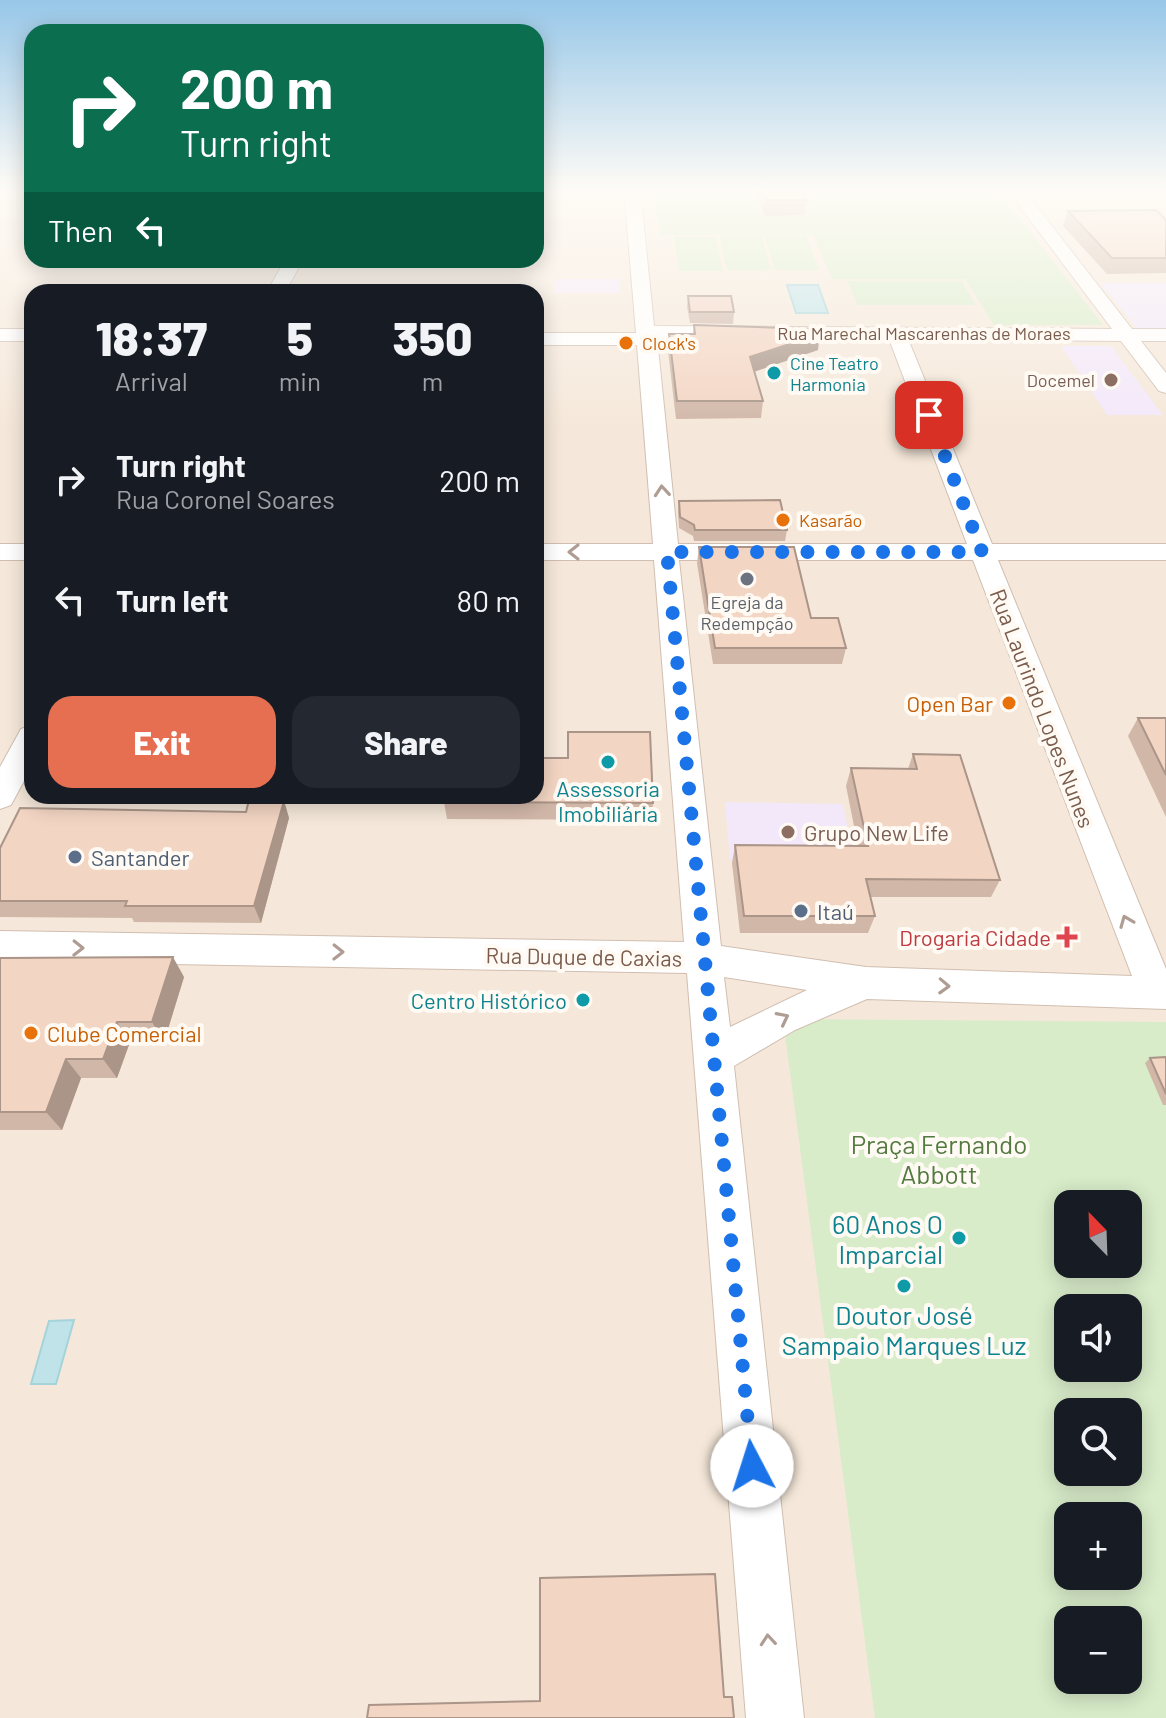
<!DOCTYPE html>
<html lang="en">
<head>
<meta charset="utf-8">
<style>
	:root { --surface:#171b24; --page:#242831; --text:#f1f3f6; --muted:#9ea1a6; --accent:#e76f51 }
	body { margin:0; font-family:Barlow,sans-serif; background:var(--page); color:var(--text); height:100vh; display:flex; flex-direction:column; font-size:30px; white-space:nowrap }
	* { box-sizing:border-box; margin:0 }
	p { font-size:26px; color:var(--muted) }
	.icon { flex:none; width:44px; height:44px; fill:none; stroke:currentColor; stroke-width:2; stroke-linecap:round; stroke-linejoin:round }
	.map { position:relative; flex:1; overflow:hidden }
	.side { position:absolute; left:24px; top:284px; width:520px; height:520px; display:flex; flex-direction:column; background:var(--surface); border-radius:24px; box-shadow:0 4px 20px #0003 }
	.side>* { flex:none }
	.guide { position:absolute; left:24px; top:24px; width:520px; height:244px; border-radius:24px; box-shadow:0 4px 20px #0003; background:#0b6e4f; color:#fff; overflow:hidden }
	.needle { width:52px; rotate:337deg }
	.tools { position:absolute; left:1054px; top:1190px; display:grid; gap:16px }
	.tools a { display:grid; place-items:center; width:88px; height:88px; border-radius:16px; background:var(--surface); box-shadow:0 4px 20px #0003; font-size:40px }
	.pin { position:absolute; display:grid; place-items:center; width:68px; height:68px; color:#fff; margin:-34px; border-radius:16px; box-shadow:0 4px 12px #0006 }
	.me { position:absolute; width:88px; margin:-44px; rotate:355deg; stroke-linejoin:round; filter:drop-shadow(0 0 6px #0008) }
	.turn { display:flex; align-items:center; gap:28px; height:168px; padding:0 24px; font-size:36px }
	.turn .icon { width:104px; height:104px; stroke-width:2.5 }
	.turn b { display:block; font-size:56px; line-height:68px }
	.then { display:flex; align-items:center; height:76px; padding:0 24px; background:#0003; gap:16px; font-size:30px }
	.eta { display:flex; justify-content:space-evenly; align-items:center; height:136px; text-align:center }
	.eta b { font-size:48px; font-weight:800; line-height:56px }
	.cta { display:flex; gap:16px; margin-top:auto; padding:16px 24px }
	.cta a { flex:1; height:92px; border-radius:24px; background:var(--accent); color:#fff; font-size:32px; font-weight:800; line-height:92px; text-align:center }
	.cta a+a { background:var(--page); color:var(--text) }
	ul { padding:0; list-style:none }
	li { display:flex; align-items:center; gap:24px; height:120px; padding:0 24px }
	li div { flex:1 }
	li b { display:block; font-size:30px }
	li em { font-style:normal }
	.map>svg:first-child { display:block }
</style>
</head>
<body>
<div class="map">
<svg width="1166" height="1718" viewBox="0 0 1166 1718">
	<rect width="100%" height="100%" fill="#fdf6ec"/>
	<!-- residential -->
	<path fill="#f5e8da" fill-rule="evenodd" d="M 0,189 L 32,189 L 32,260 L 536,260 L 536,189 L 1166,189 L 1166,1718 L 0,1718 ZM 32,292 L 536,292 L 536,796 L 32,796 ZM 1068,1204 L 1128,1204 L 1128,1264 L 1068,1264 ZM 1068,1308 L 1128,1308 L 1128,1368 L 1068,1368 ZM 1068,1412 L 1128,1412 L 1128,1472 L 1068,1472 ZM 1068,1516 L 1128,1516 L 1128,1576 L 1068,1576 ZM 1068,1620 L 1128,1620 L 1128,1680 L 1068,1680 Z"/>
	<!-- education -->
	<g fill="#f3e8fa">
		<polygon points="555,279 620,279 620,293 554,293"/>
		<polygon points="1100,283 1166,283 1166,332 1140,332"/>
		<polygon points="1061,346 1111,346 1163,415 1107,415"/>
		<polygon points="725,802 843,804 854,862 730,860"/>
	</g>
	<!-- green -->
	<g fill="#d8ecc9" fill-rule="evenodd">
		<polygon points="999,192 1103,325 994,325 965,279 832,279 813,235 660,235 654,193"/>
		<polygon points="719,236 761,236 771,270 727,270"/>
		<polygon points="764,236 806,236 819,270 775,270"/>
		<polygon points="674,237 715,237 723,271 679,271"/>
		<polygon points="847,281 962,281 976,305 857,305"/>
		<path d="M 783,1019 L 1166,1022 L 1166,1718 L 875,1718 ZM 1068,1204 L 1128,1204 L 1128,1264 L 1068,1264 ZM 1068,1308 L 1128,1308 L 1128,1368 L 1068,1368 ZM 1068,1412 L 1128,1412 L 1128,1472 L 1068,1472 ZM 1068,1516 L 1128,1516 L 1128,1576 L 1068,1576 ZM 1068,1620 L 1128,1620 L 1128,1680 L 1068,1680 Z"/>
	</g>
	<!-- water -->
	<g fill="#bfe3e8" stroke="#a5d3da" stroke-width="2">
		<polygon points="787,285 818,285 828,313 796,313"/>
		<polygon points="74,1320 56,1384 31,1384 49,1321"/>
	</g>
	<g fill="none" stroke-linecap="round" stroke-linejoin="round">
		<!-- minor casing -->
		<g stroke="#d1beb0" stroke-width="2">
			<g id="minor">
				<path d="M 624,189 L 640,189 L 654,326 L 1112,329 L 1007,189 L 1023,189 L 1132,329 L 1166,329 L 1166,341 L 1141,341 L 1166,373 L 1166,393 L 1159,391 L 1121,341 L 908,339 L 992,544 L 1166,544 L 1166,560 L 998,560 L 1166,969 L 1166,1009 L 867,999 L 795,1030 L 734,1066 L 804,1718 L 746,1718 L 687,973 L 0,961 L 0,931 L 684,942 L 654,560 L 536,560 L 536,544 L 653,544 L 637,345 L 536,345 L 536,333 L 636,333 ZM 657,338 L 889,339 L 967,544 L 678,544 ZM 679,560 L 973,560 L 1132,976 L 866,967 L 721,946 ZM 724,977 L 807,990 L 730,1027 Z"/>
				<polygon points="285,260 303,260 285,292 267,292"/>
				<rect x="0" y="329" width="32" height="12"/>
				<rect x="0" y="544" width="32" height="16"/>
				<polygon points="32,725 32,766 11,805 0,809 0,767 21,729"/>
			</g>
		</g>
		<!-- minor -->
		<use href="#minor" fill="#fff" fill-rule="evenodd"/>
	</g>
	<!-- wall -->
	<g fill="#d1b7a8">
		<polygon points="754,189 801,189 807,200 804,215 765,216"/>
		<polygon points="1068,211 1166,220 1166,273 1107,274 1063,226"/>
		<polygon points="688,296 734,312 733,324 690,323 687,307"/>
		<polygon points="694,325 818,350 754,372 763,401 761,418 676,419 668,351 669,334 693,334"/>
		<polygon points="679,501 787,530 785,541 694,541 693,536 679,528 678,512"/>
		<polygon points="699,547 811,618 846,648 842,664 713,664 697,563"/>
		<polygon points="1138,718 1166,718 1166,817 1128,736"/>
		<polygon points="913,754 1000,880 991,897 870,897 875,916 868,933 740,933 732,863 735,845 858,846 846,786 851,768 908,769"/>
		<polygon points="284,801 289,818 261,923 134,922 132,918 0,917 0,848 246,812"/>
		<polygon points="444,802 653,803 652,820 447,819"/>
		<polygon points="0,958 184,977 164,1042 130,1042 117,1078 81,1078 62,1130 0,1130"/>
		<polygon points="1166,1057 1166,1105 1163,1105 1145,1063 1150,1058"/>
	</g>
	<!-- shaded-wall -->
	<g fill="#aa9588">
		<polygon points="820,334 818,350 747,374 750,357"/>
		<polygon points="284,801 289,818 261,923 254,906"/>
		<polygon points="173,957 184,977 164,1042 152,1022"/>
		<polygon points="117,1022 130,1042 117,1078 103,1059"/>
		<polygon points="66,1059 81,1078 62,1130 46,1112"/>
	</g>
	<!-- building -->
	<g fill="#f3d5c3" stroke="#aa9588" stroke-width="2">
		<polygon points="762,189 801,189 807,200 767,200"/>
		<polygon points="1156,210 1166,220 1166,258 1112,258 1068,211"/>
		<polygon points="688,296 731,296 734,312 690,312"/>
		<polygon points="694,325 820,329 820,334 750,357 763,401 677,401 669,334 695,334"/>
		<polygon points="780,500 787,530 695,530 694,525 680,517 679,501"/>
		<polygon points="699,547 794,547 811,618 838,618 846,648 715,648"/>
		<polygon points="1138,718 1166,718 1166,775"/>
		<polygon points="568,732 650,732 653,803 444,802 445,796 536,796 536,758 568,758"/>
		<polygon points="913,754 960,755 1000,880 866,879 875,916 744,916 735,845 868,846 851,768 917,769"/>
		<polygon points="249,800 284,801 254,906 125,906 127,901 0,901 0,848 20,808 246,812"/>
		<polygon points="173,957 152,1022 117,1022 103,1059 66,1059 46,1112 0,1112 0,958"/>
		<polygon points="1166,1057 1166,1094 1150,1058"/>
		<polygon points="715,1574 724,1697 732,1697 734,1718 367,1718 369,1705 540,1701 540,1578"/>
	</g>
	<!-- one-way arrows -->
	<defs><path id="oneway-chevron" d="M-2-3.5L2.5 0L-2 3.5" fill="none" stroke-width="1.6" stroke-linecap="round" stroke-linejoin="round" transform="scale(2)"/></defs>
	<g stroke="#af9d94">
		<use href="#oneway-chevron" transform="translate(662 491) rotate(-95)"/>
		<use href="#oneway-chevron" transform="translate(574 552) rotate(180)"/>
		<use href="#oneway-chevron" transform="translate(1126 921) rotate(-112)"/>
		<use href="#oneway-chevron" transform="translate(78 948) rotate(1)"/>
		<use href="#oneway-chevron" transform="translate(338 952) rotate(1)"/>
		<use href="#oneway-chevron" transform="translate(944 986) rotate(2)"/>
		<use href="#oneway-chevron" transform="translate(783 1018) rotate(-27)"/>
		<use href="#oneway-chevron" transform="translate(768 1640) rotate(-95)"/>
	</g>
	<!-- sky -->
	<linearGradient id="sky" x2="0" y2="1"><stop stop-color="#97c7e8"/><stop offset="0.44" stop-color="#fefbf6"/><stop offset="1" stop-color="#fefbf6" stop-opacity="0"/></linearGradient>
	<rect width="1166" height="430" fill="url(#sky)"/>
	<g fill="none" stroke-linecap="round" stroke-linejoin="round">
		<!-- route -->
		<polyline stroke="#1a73e8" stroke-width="14" stroke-dasharray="0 25.2" points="752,1466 667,552 982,552 929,415"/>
	</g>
	<!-- markers -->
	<g fill="#e8710a" stroke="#fffaf3" stroke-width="3">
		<circle cx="626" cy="343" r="8"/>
		<circle cx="783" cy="520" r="8"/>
		<circle cx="1009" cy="703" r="8"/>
		<circle cx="31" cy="1033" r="8"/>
	</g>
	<g fill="#0f9aa8" stroke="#fffaf3" stroke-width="3">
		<circle cx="774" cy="373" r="8"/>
		<circle cx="608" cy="762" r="8"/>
		<circle cx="583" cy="1000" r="8"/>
		<circle cx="959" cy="1238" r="8"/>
		<circle cx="904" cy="1286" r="8"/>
	</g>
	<g fill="#8d6e63" stroke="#fffaf3" stroke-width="3">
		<circle cx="1111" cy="380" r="8"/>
		<circle cx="788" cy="832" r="8"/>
	</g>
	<circle fill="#6b7280" stroke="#fffaf3" stroke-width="3" cx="747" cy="579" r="8"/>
	<g fill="#5c6f8a" stroke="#fffaf3" stroke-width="3">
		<circle cx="75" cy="857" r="8"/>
		<circle cx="801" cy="911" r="8"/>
	</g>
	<path fill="#e0444e" stroke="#fffaf3" stroke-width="3" d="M1063 925h8v8h8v8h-8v8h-8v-8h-8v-8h8z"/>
	<g text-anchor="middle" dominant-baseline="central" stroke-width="8" stroke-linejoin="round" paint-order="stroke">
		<!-- far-street labels -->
		<g font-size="18" fill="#7a5c4d" stroke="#fffaf3">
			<text x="924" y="333">Rua Marechal Mascarenhas de Moraes</text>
		</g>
		<!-- far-food labels -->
		<g font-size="18" fill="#c56008" stroke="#fffaf3" text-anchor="start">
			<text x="642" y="343">Clock's</text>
			<text x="799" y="520">Kasarão</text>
		</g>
		<!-- far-culture labels -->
		<g font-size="18" fill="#0d838f" stroke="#fffaf3" text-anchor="start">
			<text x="790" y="363">Cine Teatro<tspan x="790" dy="21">Harmonia</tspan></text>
		</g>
		<!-- far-education labels -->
		<g font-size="18" fill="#785e54" stroke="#fffaf3" text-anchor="end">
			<text x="1095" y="380">Docemel</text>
		</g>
		<!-- far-worship labels -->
		<g font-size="18" fill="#5b616d" stroke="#fffaf3">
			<text x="747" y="602">Egreja da<tspan x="747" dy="21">Redempção</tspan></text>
		</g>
		<!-- food labels -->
		<g font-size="22" fill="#c56008" stroke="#fffaf3" text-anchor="end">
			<text x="993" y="703">Open Bar</text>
			<text x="47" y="1033" text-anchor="start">Clube Comercial</text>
		</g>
		<!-- street labels -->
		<g font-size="22" fill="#7a5c4d" stroke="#fffaf3">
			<text transform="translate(1043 708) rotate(69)">Rua Laurindo Lopes Nunes</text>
			<text transform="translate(584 956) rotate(1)">Rua Duque de Caxias</text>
		</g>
		<!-- culture labels -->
		<g font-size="22" fill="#0d838f" stroke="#fffaf3">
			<text x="608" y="788">Assessoria<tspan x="608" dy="25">Imobiliária</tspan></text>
			<text x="567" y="1000" text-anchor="end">Centro Histórico</text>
		</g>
		<!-- education labels -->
		<g font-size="22" fill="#785e54" stroke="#fffaf3" text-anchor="start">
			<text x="804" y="832">Grupo New Life</text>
		</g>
		<!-- service labels -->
		<g font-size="22" fill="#4e5e75" stroke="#fffaf3" text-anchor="start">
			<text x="91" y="857">Santander</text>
			<text x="817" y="911">Itaú</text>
		</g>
		<!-- health labels -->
		<g font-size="22" fill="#be3a42" stroke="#fffaf3" text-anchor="end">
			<text x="1051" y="937">Drogaria Cidade</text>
		</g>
		<!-- near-park labels -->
		<g font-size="26" fill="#537a41" stroke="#fffaf3">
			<text x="939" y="1143">Praça Fernando<tspan x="939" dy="30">Abbott</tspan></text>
		</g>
		<!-- near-culture labels -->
		<g font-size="26" fill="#0d838f" stroke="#fffaf3" text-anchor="end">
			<text x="943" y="1223">60 Anos O<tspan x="943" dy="30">Imparcial</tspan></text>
			<text x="904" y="1314" text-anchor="middle">Doutor José<tspan x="904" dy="30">Sampaio Marques Luz</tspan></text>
		</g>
	</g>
</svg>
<div class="tools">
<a><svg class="needle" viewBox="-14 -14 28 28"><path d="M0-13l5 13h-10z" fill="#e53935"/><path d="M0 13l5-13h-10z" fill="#9ea1a6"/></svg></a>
<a><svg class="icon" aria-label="sound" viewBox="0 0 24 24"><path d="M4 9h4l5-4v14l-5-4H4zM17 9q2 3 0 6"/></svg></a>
<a><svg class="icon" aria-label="search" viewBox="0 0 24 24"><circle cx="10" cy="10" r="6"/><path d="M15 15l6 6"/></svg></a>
<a>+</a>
<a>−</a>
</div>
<div class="pin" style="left:929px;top:415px;background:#d93025"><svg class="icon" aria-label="arrive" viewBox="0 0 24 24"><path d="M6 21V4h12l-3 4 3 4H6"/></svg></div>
<svg class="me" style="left:752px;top:1466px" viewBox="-20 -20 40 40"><circle r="19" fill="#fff"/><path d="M0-13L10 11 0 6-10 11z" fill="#1a73e8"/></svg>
<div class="guide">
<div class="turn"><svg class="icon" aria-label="right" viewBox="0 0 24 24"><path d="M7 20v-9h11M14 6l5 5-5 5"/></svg><div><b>200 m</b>Turn right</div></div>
<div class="then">Then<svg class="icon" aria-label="left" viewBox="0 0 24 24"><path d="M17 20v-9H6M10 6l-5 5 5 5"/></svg></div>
</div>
<section class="side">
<div class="eta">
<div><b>18:37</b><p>Arrival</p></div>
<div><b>5</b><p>min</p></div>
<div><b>350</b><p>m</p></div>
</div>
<ul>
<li><svg class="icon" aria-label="right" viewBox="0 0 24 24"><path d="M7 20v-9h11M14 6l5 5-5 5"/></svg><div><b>Turn right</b><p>Rua Coronel Soares</p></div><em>200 m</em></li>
<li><svg class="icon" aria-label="left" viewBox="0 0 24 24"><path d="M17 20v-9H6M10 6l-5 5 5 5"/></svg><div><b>Turn left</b></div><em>80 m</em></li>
</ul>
<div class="cta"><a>Exit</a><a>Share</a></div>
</section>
</div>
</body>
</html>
